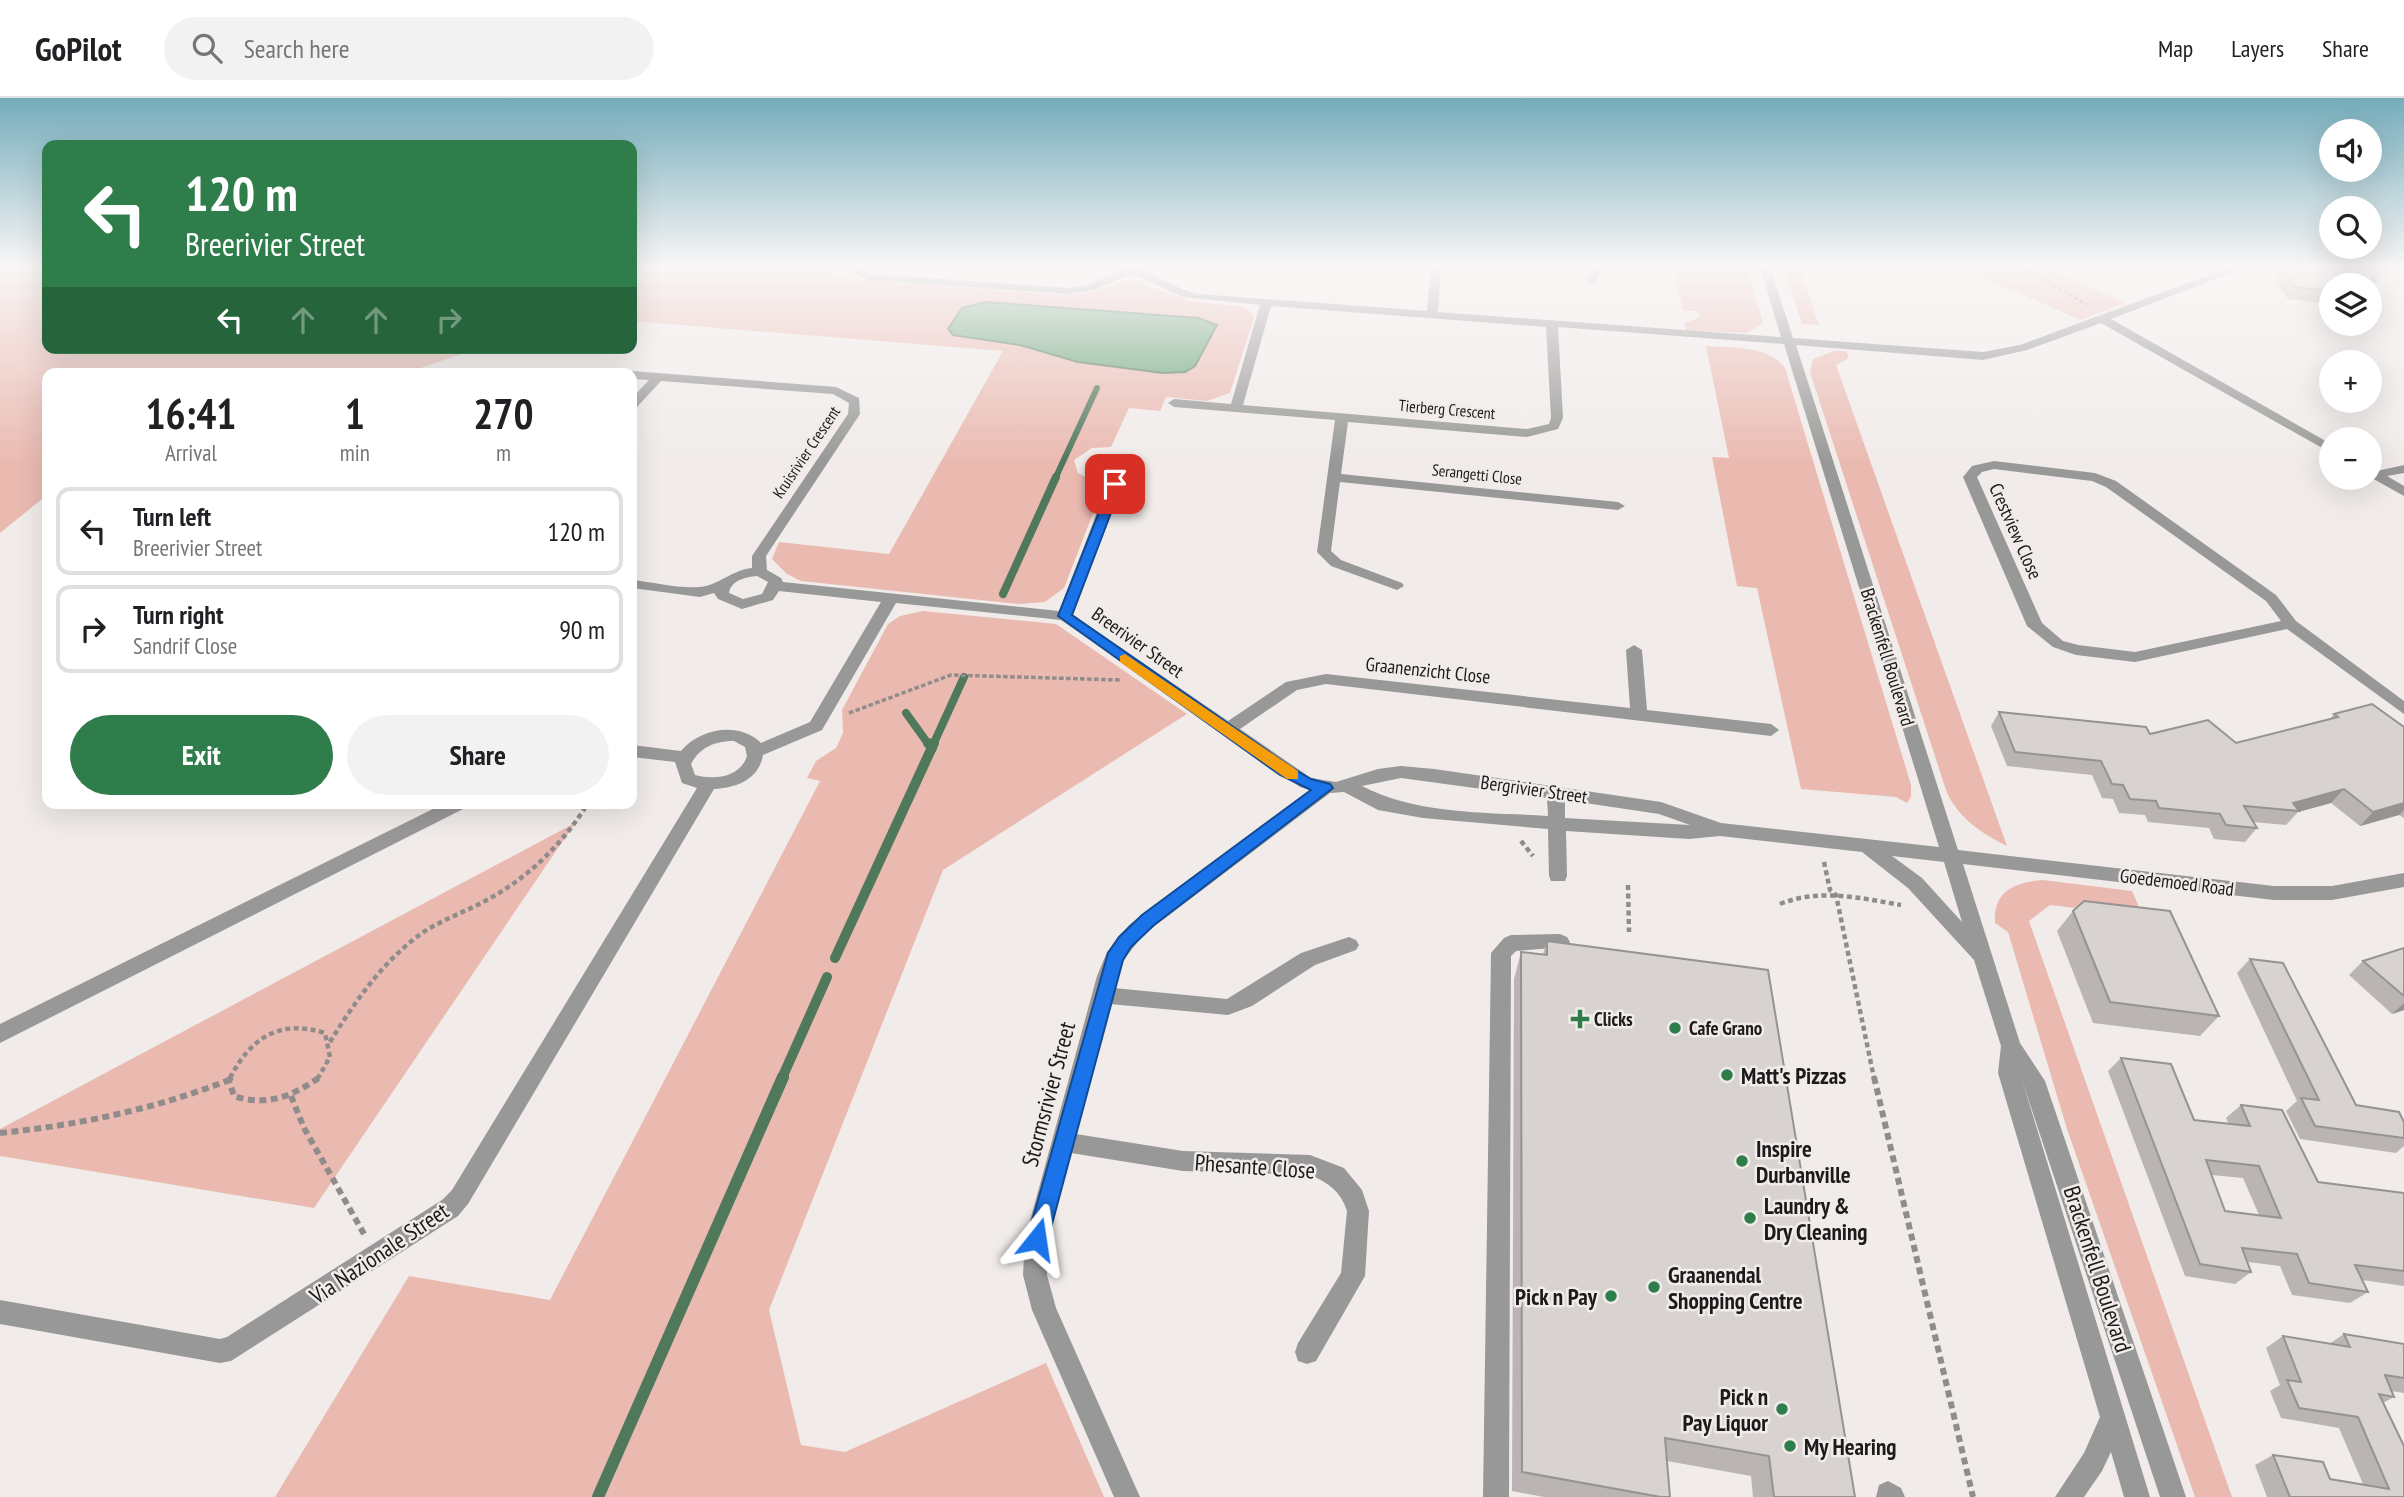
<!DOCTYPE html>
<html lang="en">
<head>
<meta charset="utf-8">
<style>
	:root { --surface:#fff; --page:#f2f2f2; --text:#202124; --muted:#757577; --line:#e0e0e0; --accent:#307d4c }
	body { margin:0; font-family:"PT Sans Narrow",sans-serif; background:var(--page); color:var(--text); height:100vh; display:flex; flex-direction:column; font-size:26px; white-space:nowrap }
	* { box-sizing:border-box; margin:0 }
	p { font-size:23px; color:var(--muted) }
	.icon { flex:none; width:38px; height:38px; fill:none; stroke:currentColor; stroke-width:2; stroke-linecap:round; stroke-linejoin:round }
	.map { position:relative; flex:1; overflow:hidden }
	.panel { position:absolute; left:42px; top:270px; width:595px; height:441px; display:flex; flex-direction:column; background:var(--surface); border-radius:14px; box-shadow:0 7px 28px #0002 }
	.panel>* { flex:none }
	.guide { position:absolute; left:42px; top:42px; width:595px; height:214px; border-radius:14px; box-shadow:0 7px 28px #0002; background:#307d4c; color:#fff; overflow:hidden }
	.buttons { position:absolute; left:2319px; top:21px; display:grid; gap:14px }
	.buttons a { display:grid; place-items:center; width:63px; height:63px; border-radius:50%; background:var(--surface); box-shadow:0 7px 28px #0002; font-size:35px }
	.pin { position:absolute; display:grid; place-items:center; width:60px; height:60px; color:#fff; margin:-30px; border-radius:14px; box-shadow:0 4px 10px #0006 }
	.me { position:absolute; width:77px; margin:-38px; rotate:15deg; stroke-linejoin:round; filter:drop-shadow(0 0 5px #0008) }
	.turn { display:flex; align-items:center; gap:24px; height:147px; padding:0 28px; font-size:32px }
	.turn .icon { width:91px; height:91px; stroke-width:2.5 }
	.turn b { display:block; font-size:49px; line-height:60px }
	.lanes { display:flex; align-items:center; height:66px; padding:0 28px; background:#0003; justify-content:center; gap:35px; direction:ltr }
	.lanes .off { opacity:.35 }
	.eta { display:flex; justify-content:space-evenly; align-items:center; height:119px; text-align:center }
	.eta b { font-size:42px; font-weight:700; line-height:49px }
	.primary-button { display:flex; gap:14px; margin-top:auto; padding:14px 28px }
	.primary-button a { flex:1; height:80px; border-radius:42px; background:var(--accent); color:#fff; font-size:28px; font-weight:700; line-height:80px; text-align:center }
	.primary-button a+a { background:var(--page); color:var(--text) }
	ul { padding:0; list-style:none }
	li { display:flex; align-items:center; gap:21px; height:88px; margin:0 14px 10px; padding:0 14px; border:4px solid var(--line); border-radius:14px }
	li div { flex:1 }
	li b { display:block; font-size:26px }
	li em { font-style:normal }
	header { display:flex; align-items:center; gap:42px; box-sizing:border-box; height:98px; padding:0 35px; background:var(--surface); border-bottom:2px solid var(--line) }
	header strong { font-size:33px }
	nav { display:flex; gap:38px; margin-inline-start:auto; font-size:24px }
	.search { width:490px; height:63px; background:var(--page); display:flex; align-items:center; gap:18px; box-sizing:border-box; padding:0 24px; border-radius:38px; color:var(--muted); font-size:26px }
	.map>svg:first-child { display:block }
</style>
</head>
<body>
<header>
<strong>GoPilot</strong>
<div class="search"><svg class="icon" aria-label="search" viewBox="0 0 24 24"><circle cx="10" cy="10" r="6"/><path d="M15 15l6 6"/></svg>Search here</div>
<nav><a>Map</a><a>Layers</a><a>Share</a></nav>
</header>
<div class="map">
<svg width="2404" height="1399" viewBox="0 0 2404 1399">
	<rect width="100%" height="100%" fill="#f1ecea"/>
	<!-- green -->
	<g fill="#eabab1">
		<polygon points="0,169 47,169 47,250 479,250 406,275 47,275 47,397 0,435"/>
		<polygon points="632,169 828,169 829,175 840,180 1069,197 1086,195 1132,181 1189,203 1245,209 1254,219 1230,295 1207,303 1166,299 1160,313 1129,310 1111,349 1092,350 1074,362 1078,375 1099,386 1102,392 1064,490 1045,504 1019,506 801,483 787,476 772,461 779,444 889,456 1003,253 632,223"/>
		<polygon points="1673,169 1747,169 1763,225 1747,235 1686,232 1685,225 1700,219 1697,213 1683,213"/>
		<polygon points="1783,169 1799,169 1819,227 1802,226"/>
		<polygon points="1960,169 2043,169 2125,205 2080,222"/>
		<path d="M 1706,248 C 1732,250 1768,247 1785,270 L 1911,687 L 1911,699 L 1907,705 L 1896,699 L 1801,691 L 1757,490 L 1737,488 L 1712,359 L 1729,360 Z"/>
		<path d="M 1834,253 L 1846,253 L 1849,260 L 1836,267 L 2007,748 C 1981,735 1960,721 1947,695 L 1810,274 L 1813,261 Z"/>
		<polygon points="923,513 1056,526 1187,616 943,772 769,1212 801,1347 845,1354 1046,1265 1104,1399 275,1399 409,1178 550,1202 820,683 807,680 816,663 836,650 843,635 842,612 888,526 900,518"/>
		<polygon points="575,725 314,1110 0,1058 0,1031"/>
		<path d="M 2043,782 L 2132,793 L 2143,818 L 2050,807 L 2029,823 L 2232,1399 L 2195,1399 L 2067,1031 L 2008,834 L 1995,825 C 1993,793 2015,784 2043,782 Z"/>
	</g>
	<!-- water -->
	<polygon fill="#66a177" stroke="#50785b" stroke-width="2" points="986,204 1198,220 1217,227 1195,268 1185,274 1163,275 1078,264 1020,247 953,237 948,231 962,210"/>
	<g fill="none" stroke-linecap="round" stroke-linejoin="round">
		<!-- stream-far3 -->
		<polyline stroke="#50785b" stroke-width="6" points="1055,381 1097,290"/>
		<!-- stream-far2 -->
		<g stroke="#50785b" stroke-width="8">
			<polyline points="1003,496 1056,379"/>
			<polyline points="906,615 929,647"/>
			<polyline points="933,647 964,579"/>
		</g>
		<!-- stream-far1 -->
		<g stroke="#50785b" stroke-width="10">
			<polyline points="928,645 932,650"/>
			<polyline points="835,860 934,645"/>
			<polyline points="782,980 827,879"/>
		</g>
		<!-- stream -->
		<polyline stroke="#50785b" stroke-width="12" points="598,1399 783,979"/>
		<!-- path-far3 -->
		<polyline stroke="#908c8b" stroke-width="2.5" stroke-dasharray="3.5 2.5" stroke-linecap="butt" points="2023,169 2087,207"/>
		<!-- path-far2 -->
		<polyline stroke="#908c8b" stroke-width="3.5" stroke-dasharray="4.5 2.5" stroke-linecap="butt" points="849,615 951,577 1120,582"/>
		<!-- path-far1 -->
		<g stroke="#908c8b" stroke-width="4.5" stroke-dasharray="5 3.5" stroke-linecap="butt">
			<polyline points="1521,743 1533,758"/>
			<polyline points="1824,764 1830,792 1836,797 1874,980"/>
			<polyline points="1628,787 1629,834"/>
			<path d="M 1780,806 C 1820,790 1860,800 1901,807"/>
			<path d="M 330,944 C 354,905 381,866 418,838 C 438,823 463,815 485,803 C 527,781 563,746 588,705"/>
			<path d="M 230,980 C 251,939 280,921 325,935 L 330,959 L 318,980"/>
		</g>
		<!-- path -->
		<g stroke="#908c8b" stroke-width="6" stroke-dasharray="7 4.5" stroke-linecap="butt">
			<path d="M 231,979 L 229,983 L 234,998 C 267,1009 293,998 320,979"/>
			<polyline points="1874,979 1973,1399"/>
			<polyline points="291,998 304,1030 364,1136"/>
			<path d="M 0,1035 C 79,1027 155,1011 229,982"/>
		</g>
		<!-- minor -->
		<g fill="#979897" fill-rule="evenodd">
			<path d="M 858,169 L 870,176 L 1070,190 L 1087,187 L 1123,172 L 1121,169 C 1149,169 1171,190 1198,196 L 1427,213 L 1431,169 L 1441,169 L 1438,214 L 1781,239 L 1760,169 L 1770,169 L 1793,240 L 1983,254 L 2020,247 L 2231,169 L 2247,169 L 2111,221 L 2331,346 L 2331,355 L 2101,225 L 2027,252 L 1983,262 L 1796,247 L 1958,752 L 2274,788 L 2332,788 L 2404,775 L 2404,789 L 2332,802 L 2274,802 L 1963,766 L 2020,945 L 2045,983 L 2186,1399 L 2160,1399 L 2022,982 L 2150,1399 L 2124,1399 L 2111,1354 L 2102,1373 L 2084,1399 L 2055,1399 L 2084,1355 L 2100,1319 L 1998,975 L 2001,948 L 1974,862 L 1908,790 L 1862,754 L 1720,738 L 1689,741 L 1566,733 L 1567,778 L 1565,783 L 1551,783 L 1549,778 L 1548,731 L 1423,720 L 1378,712 L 1344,694 L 1330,695 L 1143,837 L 1122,864 L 1114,890 L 1227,901 L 1301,855 L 1349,839 L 1356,842 L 1359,847 L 1356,852 L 1315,867 L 1252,908 L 1228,917 L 1110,906 L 1076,1036 L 1183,1053 L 1310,1057 L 1344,1070 L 1362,1092 L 1369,1113 L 1365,1178 L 1316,1263 L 1307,1266 L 1298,1263 L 1295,1254 L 1298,1245 L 1341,1175 L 1347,1113 C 1341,1094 1328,1084 1310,1077 L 1183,1073 L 1071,1055 L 1049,1141 L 1047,1177 L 1056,1210 L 1140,1399 L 1114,1399 L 1032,1212 L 1023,1177 L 1025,1141 L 1097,878 L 1107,854 L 1129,827 L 1310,692 L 1300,689 L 1061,522 L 896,505 L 822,632 L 763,657 C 759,681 737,690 714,691 L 468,1106 L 458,1118 L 231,1263 L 220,1265 L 0,1226 L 0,1202 L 220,1241 L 227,1239 L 442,1102 L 452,1092 L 697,690 L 682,685 L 675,664 L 632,659 L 632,647 L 681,653 C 700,630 739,623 761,645 L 810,624 L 881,504 L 779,493 L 773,502 L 742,511 L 718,501 L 714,495 L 700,499 L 632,490 L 632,482 C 653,484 679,491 700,489 C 719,487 732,472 752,470 L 752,458 L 848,316 L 849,305 L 833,296 L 661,283 L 636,310 L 632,311 L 632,300 L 649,282 L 632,281 L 632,275 L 628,275 L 632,273 L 836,289 L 859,300 L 860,316 L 766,458 L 767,472 L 781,480 L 783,484 L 1059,513 L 1108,386 L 1094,364 L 1101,360 L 1106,361 L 1122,386 L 1073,517 L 1228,623 L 1286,584 L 1326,576 L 1630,610 L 1626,552 L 1634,547 L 1642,552 L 1647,612 L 1771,626 L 1779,632 L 1771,638 L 1326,586 L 1297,592 L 1240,631 L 1311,680 L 1336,684 L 1378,671 L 1401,668 L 1434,671 L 1661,704 L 1721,725 L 1939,749 L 1784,246 L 1558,229 L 1563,320 L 1558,331 L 1527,339 L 1348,324 L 1341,376 L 1618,404 L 1625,408 L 1618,412 L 1340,384 L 1331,453 L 1341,462 L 1402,485 L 1404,488 L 1397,492 L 1331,468 L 1317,454 L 1335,322 L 1174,309 L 1168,305 L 1174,301 L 1231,306 L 1260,207 L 1183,199 L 1132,176 L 1093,192 L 1070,196 L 868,182 L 846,170 ZM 1271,208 L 1546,229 L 1551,320 L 1549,326 L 1527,331 L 1243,307 ZM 757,478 L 768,484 L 762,496 L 743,501 L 729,495 C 731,482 746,479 757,478 ZM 734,643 L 745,649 L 747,658 C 740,680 714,682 695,677 L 691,666 C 700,649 715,643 734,643 ZM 1401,680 L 1547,700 L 1548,718 C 1486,714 1418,717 1362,688 ZM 1565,702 L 1659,716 L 1690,727 L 1565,720 ZM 1892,758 L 1944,764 L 1962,824 L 1922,780 Z"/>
			<polygon points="1593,169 1603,169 1597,183 1592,186 1587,183"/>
			<polygon points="587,271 605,271 611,275 581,275"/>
			<path d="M 1994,363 L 2095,375 L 2116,383 L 2276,497 L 2296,523 L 2404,603 L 2404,616 L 2287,531 L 2135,564 L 2076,557 L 2053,549 L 2027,528 L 1963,379 L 1972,368 ZM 1994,371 L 2092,383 L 2106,389 L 2266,503 L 2281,523 L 2135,554 L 2078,547 L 2063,543 L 2042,525 L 1977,379 L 1982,374 Z"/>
			<polygon points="2404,367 2404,375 2387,378 2404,388 2404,398 2370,379 2370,370 2377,373"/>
			<polygon points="445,705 470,705 467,709 0,945 0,926"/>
			<polygon points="1560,836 1567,839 1570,844 1567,849 1516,853 1511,858 1509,1399 1483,1399 1491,855 1504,840 1511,837"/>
			<polygon points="1888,1383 1901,1390 1905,1399 1876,1399 1879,1387"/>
		</g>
	</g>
	<!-- wall -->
	<g fill="#bab5b4" fill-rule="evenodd">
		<polygon points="2282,170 2381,175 2373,188 2331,187 2331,206 2288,201 2275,183"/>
		<polygon points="1999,614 2150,636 2236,645 2330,621 2334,616 2404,629 2404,720 2399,717 2360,728 2331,705 2298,714 2286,727 2253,724 2257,730 2245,744 2214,741 2209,730 2148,724 2145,717 2119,715 2113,701 2102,700 2092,677 2007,668 1991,628"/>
		<polygon points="2073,813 2219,918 2200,938 2093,925 2057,833"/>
		<polygon points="1547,843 1855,1399 1753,1399 1751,1378 1667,1363 1670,1399 1544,1399 1512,1393 1514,881 1521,854 1543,856"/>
		<polygon points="2404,850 2404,912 2392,916 2349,877 2363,863"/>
		<polygon points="2250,861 2356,1007 2404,1024 2404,1048 2396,1055 2300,1041 2286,1013 2297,1003 2237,875"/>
		<path d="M 2121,960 L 2194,1022 L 2229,1026 L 2226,1020 L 2241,1007 L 2318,1084 L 2404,1095 L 2404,1188 L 2362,1182 L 2368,1194 L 2350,1205 L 2292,1197 L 2280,1168 L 2248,1164 L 2251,1174 L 2235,1186 L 2185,1178 L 2108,973 ZM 2212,1077 L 2243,1080 L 2259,1117 L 2225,1113 Z"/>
		<polygon points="2344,1236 2404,1246 2404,1295 2392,1293 2394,1299 2383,1305 2404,1399 2267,1399 2255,1367 2273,1357 2330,1381 2363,1386 2339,1330 2281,1320 2270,1293 2280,1287 2266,1250 2283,1238 2329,1246"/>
	</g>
	<!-- shaded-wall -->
	<g fill="#979392">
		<polygon points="2381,175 2373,188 2370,189 2370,187 2352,187"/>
		<polygon points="2344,691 2331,705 2298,714 2299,713 2293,705"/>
		<polygon points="2404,705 2404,712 2399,717 2360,728 2373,714"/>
		<polygon points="2404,905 2404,912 2392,916"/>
	</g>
	<!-- building -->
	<g fill="#d8d2d1" stroke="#979392" stroke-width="2" fill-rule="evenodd">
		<polygon points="2285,169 2364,169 2381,175 2352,187 2331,187 2331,193 2295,189 2282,170"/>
		<polygon points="2372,606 2404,629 2404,705 2373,714 2344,691 2293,705 2299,713 2244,708 2257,730 2226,727 2220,716 2159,710 2156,703 2130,701 2123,687 2112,686 2101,663 2015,654 1999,614 2146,629 2150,636 2208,622 2236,645 2338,619 2334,616"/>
		<polygon points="2084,803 2170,813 2219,918 2110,904 2073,813"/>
		<polygon points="1547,843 1768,872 1855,1399 1774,1399 1769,1358 1665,1340 1670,1399 1661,1399 1522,1374 1521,854 1547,857"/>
		<polygon points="2404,850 2404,898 2363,863"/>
		<polygon points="2250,861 2283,865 2356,1007 2399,1014 2404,1024 2404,1040 2315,1028 2301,1000 2319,1002"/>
		<path d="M 2121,960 L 2171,966 L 2194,1022 L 2250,1028 L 2241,1007 L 2282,1012 L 2318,1084 L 2404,1095 L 2404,1173 L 2355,1167 L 2368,1194 L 2309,1185 L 2297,1156 L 2242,1150 L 2251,1174 L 2200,1166 ZM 2206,1062 L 2259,1068 L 2281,1120 L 2225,1113 Z"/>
		<polygon points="2344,1236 2404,1246 2404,1280 2385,1277 2394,1299 2379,1296 2404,1348 2404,1399 2290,1399 2273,1357 2323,1364 2330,1381 2389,1391 2358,1319 2299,1310 2287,1282 2301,1284 2283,1238 2350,1249"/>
	</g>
	<!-- sky -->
	<linearGradient id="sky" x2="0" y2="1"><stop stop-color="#74acbb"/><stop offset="0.46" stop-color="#f9f6f6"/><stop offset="1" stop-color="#f9f6f6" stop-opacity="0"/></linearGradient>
	<rect width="2404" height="365" fill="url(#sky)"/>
	<!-- route -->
	<polygon fill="#1a73e8" stroke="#114b97" stroke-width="2" points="1111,384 1122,386 1072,517 1291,669 1311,681 1330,686 1333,690 1154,827 1131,849 1123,862 1048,1141 1045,1148 1037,1151 1030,1148 1027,1141 1108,855 1119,839 1142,817 1311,692 1280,677 1058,518"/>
	<!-- slow -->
	<polygon fill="#f59e0b" points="1125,556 1298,673 1298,681 1287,681 1120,564 1120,558"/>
	<!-- markers -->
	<g fill="#307d4c" stroke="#f1ecea" stroke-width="2.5">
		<path d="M1576.5 910.5h7v7h7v7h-7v7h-7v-7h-7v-7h7z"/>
		<circle cx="1675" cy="930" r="7"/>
		<circle cx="1727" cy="977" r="7"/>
		<circle cx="1742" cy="1063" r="7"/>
		<circle cx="1750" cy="1120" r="7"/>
		<circle cx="1654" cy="1189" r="7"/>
		<circle cx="1611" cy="1198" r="7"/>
		<circle cx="1782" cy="1311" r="7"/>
		<circle cx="1790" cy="1348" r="7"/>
	</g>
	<g text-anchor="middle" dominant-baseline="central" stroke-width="5" stroke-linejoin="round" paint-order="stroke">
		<!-- far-street labels -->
		<g font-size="16" fill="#1c1a1a" stroke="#f1ecea">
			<text transform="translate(1447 311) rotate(5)">Tierberg Crescent</text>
			<text transform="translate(806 354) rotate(-56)">Kruisrivier Crescent</text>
			<text transform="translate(1477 376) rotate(6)">Serangetti Close</text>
		</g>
		<!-- street labels -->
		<g font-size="19" fill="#1c1a1a" stroke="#f1ecea">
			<text transform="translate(2016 433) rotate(66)">Crestview Close</text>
			<text transform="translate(1138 544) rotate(35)">Breerivier Street</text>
			<text transform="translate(1888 559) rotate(73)">Brackenfell Boulevard</text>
			<text transform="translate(1428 572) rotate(6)">Graanenzicht Close</text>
			<text transform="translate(1534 691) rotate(8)">Bergrivier Street</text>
			<text transform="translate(2177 784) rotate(7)">Goedemoed Road</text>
		</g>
		<!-- poi labels -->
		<g font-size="19" font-weight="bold" fill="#1c1a1a" stroke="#f1ecea" text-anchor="start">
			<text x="1594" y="921">Clicks</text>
			<text x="1689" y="930">Cafe Grano</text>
		</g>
		<!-- near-poi labels -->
		<g font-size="23" font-weight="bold" fill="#1c1a1a" stroke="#f1ecea" text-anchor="start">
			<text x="1741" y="977">Matt's Pizzas</text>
			<text x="1756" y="1050">Inspire<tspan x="1756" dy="26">Durbanville</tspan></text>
			<text x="1764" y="1107">Laundry &amp;<tspan x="1764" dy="26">Dry Cleaning</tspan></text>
			<text x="1668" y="1176">Graanendal<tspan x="1668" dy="26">Shopping Centre</tspan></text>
			<text x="1597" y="1198" text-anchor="end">Pick n Pay</text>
			<text x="1768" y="1298" text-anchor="end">Pick n<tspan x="1768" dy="26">Pay Liquor</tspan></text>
			<text x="1804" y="1348">My Hearing</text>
		</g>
		<!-- near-street labels -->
		<g font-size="23" fill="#1c1a1a" stroke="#f1ecea">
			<text transform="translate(1048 996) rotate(-75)">Stormsrivier Street</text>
			<text transform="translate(1255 1068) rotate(4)">Phesante Close</text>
			<text transform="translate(379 1155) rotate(-34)">Via Nazionale Street</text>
			<text transform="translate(2098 1171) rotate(72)">Brackenfell Boulevard</text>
		</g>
	</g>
</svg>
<div class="buttons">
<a><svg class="icon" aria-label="sound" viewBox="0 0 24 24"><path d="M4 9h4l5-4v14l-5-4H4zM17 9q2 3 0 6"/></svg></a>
<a><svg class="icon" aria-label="search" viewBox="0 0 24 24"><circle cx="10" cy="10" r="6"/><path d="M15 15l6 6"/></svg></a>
<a><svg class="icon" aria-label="layers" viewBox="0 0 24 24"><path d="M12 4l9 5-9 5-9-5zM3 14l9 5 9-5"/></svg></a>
<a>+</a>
<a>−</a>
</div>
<div class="pin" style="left:1115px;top:386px;background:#d93025"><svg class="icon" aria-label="arrive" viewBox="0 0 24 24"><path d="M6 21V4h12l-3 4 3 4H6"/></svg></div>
<svg class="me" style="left:1037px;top:1141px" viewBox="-20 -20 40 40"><path d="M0-17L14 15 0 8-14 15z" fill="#1a73e8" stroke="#fff" stroke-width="4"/></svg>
<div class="guide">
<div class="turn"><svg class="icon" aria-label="left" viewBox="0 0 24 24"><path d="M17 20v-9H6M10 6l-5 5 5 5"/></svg><div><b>120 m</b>Breerivier Street</div></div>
<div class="lanes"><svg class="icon" aria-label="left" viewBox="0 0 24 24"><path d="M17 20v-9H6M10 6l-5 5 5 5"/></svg><svg class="icon off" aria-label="ahead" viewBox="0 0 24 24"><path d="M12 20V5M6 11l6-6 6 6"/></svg><svg class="icon off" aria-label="ahead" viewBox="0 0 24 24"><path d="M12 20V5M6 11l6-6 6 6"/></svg><svg class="icon off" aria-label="right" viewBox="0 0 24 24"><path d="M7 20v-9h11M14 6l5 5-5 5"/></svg></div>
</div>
<section class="panel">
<div class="eta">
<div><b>16:41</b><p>Arrival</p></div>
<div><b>1</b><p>min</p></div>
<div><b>270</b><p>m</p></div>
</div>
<ul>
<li><svg class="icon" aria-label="left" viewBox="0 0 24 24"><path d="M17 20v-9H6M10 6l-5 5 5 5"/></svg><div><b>Turn left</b><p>Breerivier Street</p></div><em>120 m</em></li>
<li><svg class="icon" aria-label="right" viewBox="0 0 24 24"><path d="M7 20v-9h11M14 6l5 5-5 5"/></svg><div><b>Turn right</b><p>Sandrif Close</p></div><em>90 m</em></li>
</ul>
<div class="primary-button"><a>Exit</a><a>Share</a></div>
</section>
</div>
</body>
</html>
